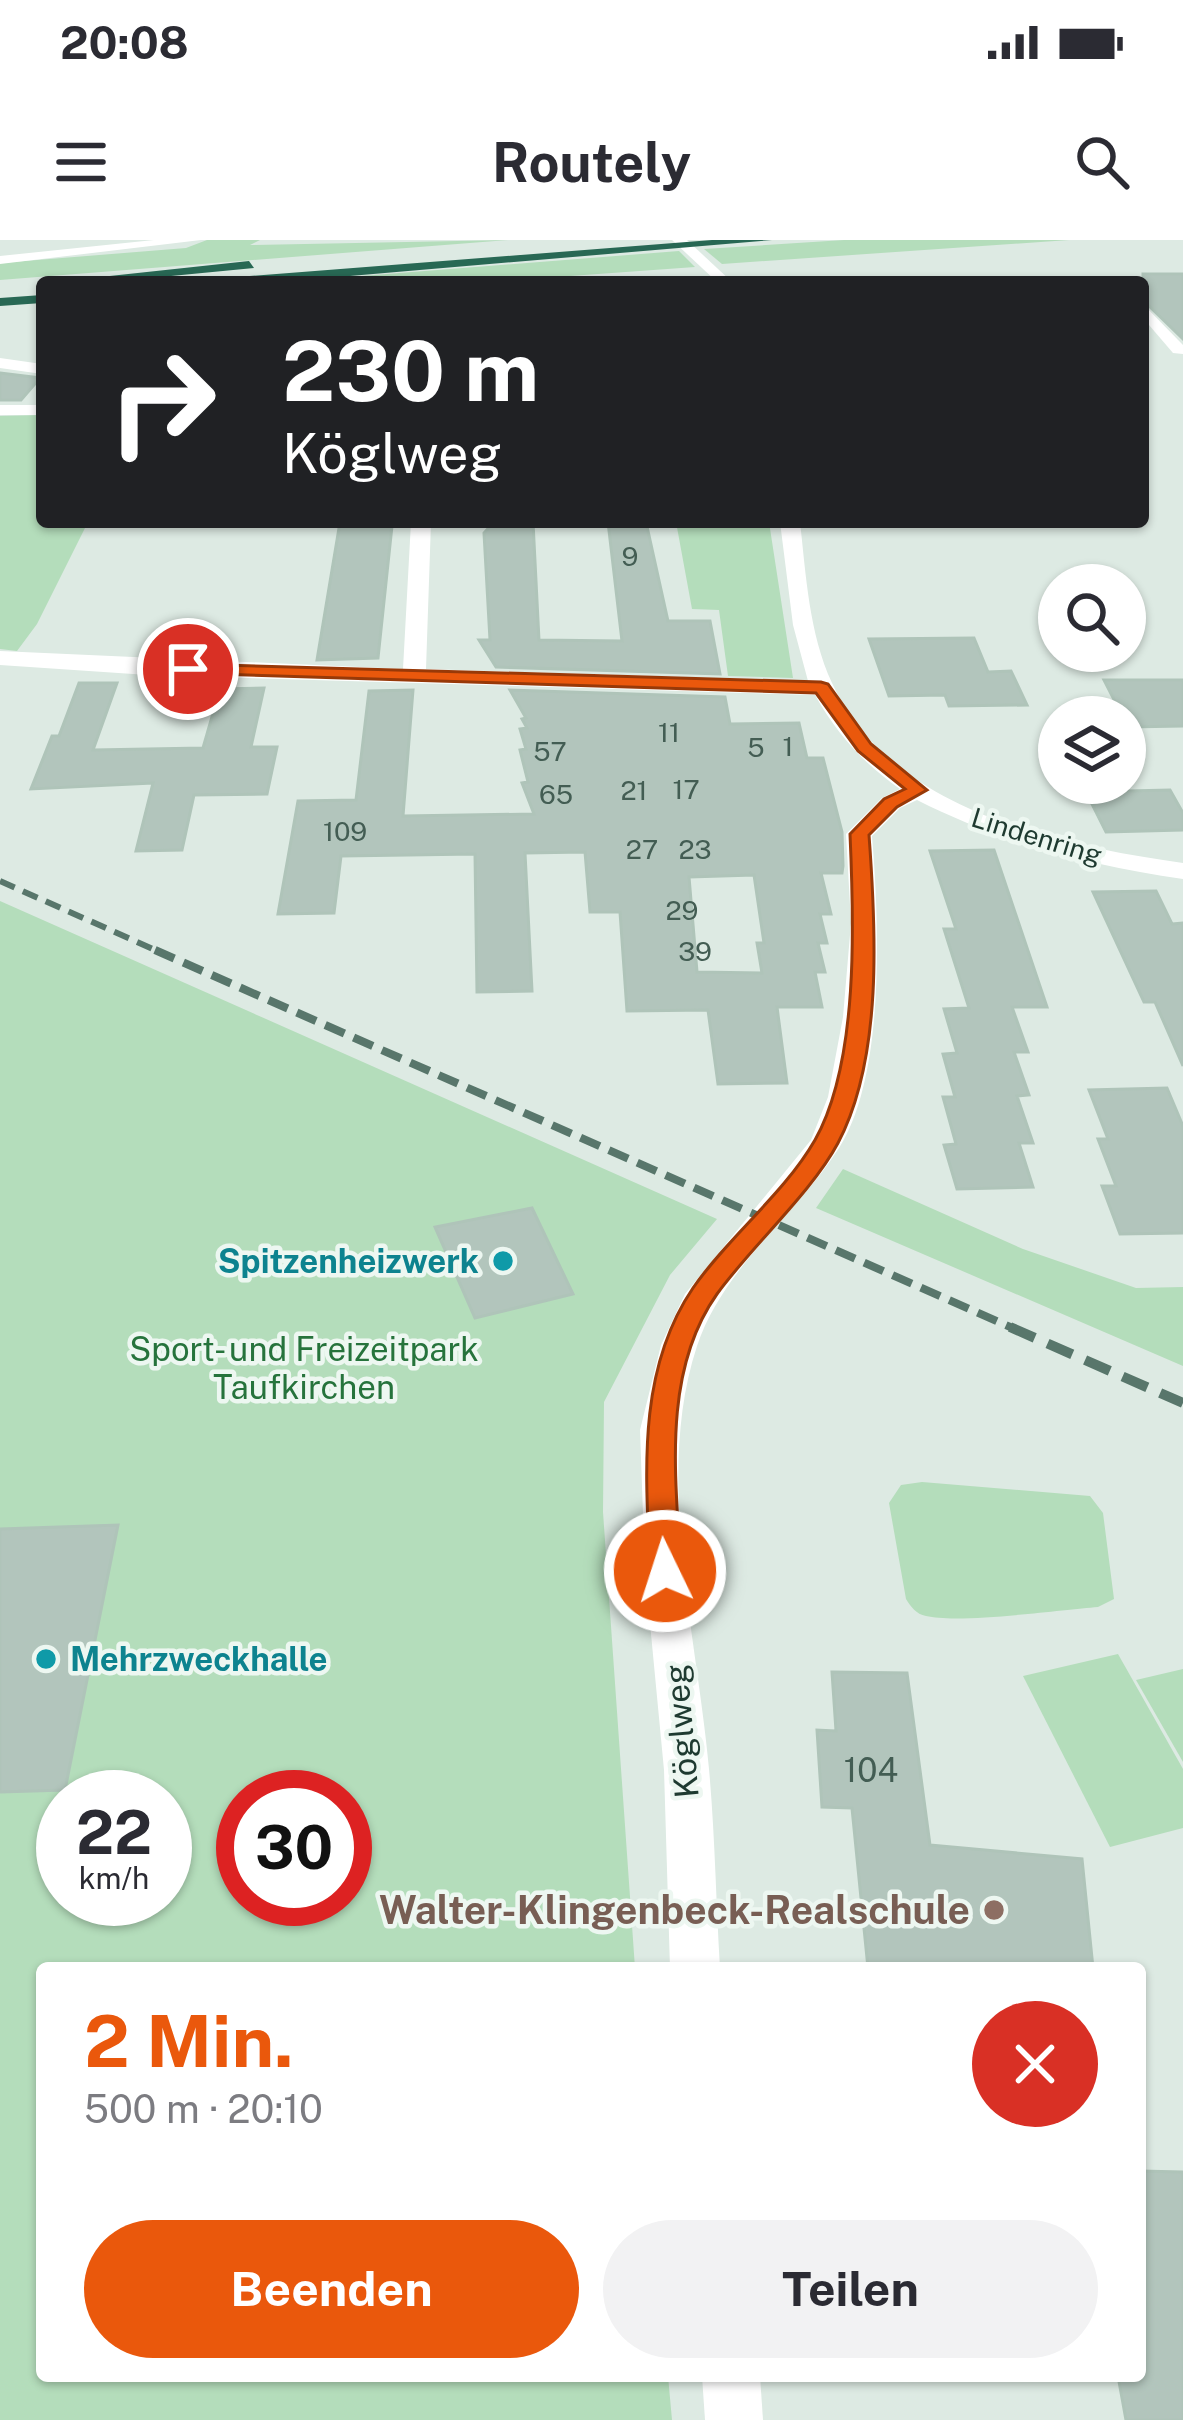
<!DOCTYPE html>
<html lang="de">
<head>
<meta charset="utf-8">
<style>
	:root { --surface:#fff; --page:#f2f2f3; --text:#2b2b33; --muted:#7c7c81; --accent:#ea580c }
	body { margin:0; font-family:"Public Sans",sans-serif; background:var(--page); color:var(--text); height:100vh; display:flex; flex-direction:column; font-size:45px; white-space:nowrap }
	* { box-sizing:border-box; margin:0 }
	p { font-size:39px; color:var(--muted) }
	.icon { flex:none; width:66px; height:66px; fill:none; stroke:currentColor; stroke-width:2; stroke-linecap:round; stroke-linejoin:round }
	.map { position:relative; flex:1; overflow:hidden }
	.drawer { position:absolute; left:36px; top:1722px; width:1110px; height:420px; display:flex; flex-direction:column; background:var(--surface); border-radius:12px; box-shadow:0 3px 9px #0004 }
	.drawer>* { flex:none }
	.top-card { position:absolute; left:36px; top:36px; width:1113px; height:252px; border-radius:12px; box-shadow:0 3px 9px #0004; background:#202124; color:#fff; overflow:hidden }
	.fabs { position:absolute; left:1038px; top:324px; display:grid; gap:24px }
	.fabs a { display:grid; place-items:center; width:108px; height:108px; border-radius:50%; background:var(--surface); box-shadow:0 3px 9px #0004; font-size:60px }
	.speed { position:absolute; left:36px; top:1530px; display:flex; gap:24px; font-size:60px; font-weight:700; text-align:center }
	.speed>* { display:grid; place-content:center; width:156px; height:156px; border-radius:50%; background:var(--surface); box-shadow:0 3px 9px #0004; line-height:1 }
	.speed small { font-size:30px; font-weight:400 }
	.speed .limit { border:18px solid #d22; background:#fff; color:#111 }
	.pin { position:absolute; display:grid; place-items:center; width:102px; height:102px; color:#fff; margin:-51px; border:6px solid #fff; border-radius:50%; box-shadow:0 3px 12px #0007 }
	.me { position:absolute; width:132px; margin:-66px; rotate:356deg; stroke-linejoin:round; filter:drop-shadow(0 0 9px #0008) }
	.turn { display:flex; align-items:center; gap:42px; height:252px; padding:0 48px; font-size:54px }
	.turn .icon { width:156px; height:156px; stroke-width:2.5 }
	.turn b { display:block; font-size:84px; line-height:102px }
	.round { display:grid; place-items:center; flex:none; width:126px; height:126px; border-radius:63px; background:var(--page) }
	.head { display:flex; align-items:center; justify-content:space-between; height:204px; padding:0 48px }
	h1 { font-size:72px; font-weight:700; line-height:90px; color:var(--accent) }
	.primary-button { display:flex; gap:24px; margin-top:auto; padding:24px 48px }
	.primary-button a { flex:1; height:138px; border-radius:72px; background:var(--accent); color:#fff; font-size:48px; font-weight:700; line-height:138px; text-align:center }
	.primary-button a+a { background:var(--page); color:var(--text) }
	.status { display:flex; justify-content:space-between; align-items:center; height:84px; padding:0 60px; background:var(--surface); direction:ltr }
	.status svg { height:33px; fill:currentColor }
	header { display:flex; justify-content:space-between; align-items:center; height:156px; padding:0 48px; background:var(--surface); font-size:54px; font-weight:700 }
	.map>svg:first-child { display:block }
</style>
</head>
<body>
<div class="status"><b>20:08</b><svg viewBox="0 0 49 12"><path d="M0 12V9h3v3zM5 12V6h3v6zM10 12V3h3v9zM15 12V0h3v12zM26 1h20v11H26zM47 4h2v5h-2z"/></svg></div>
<header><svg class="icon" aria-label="menu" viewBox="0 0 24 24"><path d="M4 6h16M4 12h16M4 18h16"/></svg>Routely<svg class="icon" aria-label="search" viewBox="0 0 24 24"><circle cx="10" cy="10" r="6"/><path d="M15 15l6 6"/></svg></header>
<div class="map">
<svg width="1183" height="2180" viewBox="0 0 1183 2180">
	<rect width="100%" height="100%" fill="#ddeae3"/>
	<!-- green -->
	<g fill="#b4ddbb" fill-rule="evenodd">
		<polygon points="207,0 260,0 250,5 508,0 0,40 0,23 186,8"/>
		<polygon points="844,0 1069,0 722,24 704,9"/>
		<polygon points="679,11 695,27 488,42 286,42"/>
		<polygon points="42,175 42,282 88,282 37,384 17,411 0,409 0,176"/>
		<polygon points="676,282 769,282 793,438 728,436 719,370 692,369"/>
		<path d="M 0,661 L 717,979 L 670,1035 L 604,1162 L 603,1272 L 635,1728 L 42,1728 L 42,2136 L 668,2136 L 672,2180 L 0,2180 ZM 63,1557 L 165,1557 L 165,1659 L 63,1659 ZM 243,1557 L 345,1557 L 345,1659 L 243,1659 Z"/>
		<polygon points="843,929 1023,1009 1136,1048 1183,1047 1183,1126 816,968"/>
		<path d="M 922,1242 L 1090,1256 L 1103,1273 L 1114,1359 L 1098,1367 C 1059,1370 959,1384 926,1376 C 916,1374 911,1367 906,1359 L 889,1263 L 901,1245 Z"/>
		<polygon points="1118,1414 1183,1529 1183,1588 1110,1607 1023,1436"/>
		<polygon points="1183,1429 1183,1522 1136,1440"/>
	</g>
	<!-- building -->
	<g fill="#b2c5bc" stroke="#afc4b9" stroke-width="3" fill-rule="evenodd">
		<polygon points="1143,34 1183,34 1183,99 1143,60"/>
		<polygon points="0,133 40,138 21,160 0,160"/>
		<polygon points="340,282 392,286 378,418 317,420"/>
		<polygon points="494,282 533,282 539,400 622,401 608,282 646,282 668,381 710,381 720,434 496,427 479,400 490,400 484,293"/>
		<polygon points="974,398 988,432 1011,431 1027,465 949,466 945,455 889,456 869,399"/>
		<polygon points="1104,440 1183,440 1183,486 1128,487"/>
		<polygon points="79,443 117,443 93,510 203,508 220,449 264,448 251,507 277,507 267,554 194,555 182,610 136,611 153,543 31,549 52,496 59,496"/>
		<path d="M 413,450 L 403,576 L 534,574 L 522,543 L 528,542 L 520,510 L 526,509 L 520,489 L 527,488 L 522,479 L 526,478 L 510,450 L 725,457 L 730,484 L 799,483 L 807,518 L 823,518 L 842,592 L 843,626 L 842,633 L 821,633 L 831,674 L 820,674 L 827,703 L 818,703 L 825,732 L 815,732 L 822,767 L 777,767 L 787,843 L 718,844 L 708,770 L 627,771 L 620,672 L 590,672 L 585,612 L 525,613 L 532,751 L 477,752 L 475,614 L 341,616 L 334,673 L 278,674 L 298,561 L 356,560 L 369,451 ZM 754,635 L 764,703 L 757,703 L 762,733 L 697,732 L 689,637 Z"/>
		<polygon points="1170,550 1183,573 1183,590 1106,592 1086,552"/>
		<polygon points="994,610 1047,767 1012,767 1028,812 1014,812 1029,855 1017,856 1033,903 1019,903 1033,947 957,949 944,905 956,904 943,857 955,857 943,814 957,813 944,769 969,768 944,689 956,689 930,611"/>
		<polygon points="1156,651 1172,684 1183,683 1183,826 1155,762 1144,762 1093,652"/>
		<polygon points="1167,848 1183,886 1183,993 1120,994 1102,946 1116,946 1098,899 1108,899 1089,850"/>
		<polygon points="532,968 573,1054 475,1078 435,987"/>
		<polygon points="118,1285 65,1550 0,1552 0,1289"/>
		<polygon points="832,1432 907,1433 930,1605 1082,1619 1093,1728 868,1728 852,1568 822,1567 817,1490 836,1491"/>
		<polygon points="1140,1931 1183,1932 1183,2180 1126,2180 1118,2136 1140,2136"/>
	</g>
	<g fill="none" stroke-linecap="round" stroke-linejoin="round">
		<!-- minor -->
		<g fill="#fff" fill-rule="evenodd">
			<polygon points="154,0 201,0 0,24 0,16"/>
			<polygon points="672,0 687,0 732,42 717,42"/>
			<polygon points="984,38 1119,38 1126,42 977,42"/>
			<polygon points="1143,64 1183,105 1183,114 1173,113 1143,78"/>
			<polygon points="0,118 42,124 42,134 0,128"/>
			<rect x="0" y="165" width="42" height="10"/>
			<path d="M 411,282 L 431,282 L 426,429 L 808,441 L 793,385 L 780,282 L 800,282 C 806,335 809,393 832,443 C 890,571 1058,605 1183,623 L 1183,639 C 1089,625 1002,603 917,560 L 900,568 L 872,596 C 879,680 886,834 839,908 C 796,975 723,1028 697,1106 C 654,1236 697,1395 709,1529 C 715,1595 716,1662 720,1728 L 670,1728 L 664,1530 L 645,1331 L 640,1190 L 661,1105 L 685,1054 L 811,900 L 828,857 L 843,777 L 851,683 L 846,594 L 882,558 L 900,549 C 863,523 837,494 815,455 L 148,435 L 0,425 L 0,411 L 403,429 Z"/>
			<polygon points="702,2136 760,2136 763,2180 705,2180"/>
		</g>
		<!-- highway -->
		<g fill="#286854" fill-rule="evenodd">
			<polygon points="712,0 772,0 280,42 217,42 224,38"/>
			<polygon points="249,21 254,28 109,42 54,42"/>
			<polygon points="42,55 42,63 0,66 0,58"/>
		</g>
		<!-- rail-far2 -->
		<polyline stroke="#58766b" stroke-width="6" stroke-dasharray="16 9" stroke-linecap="butt" points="0,641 162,713"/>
		<!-- rail-far1 -->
		<polyline stroke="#58766b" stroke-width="8" stroke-dasharray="21 10" stroke-linecap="butt" points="155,710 1017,1090"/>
		<!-- rail -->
		<polyline stroke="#58766b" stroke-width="10" stroke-dasharray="27 14" stroke-linecap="butt" points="1010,1087 1183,1163"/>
	</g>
	<!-- route -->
	<path fill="#ea580c" stroke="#983908" stroke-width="3" d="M 188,424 L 821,442 L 828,444 L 871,504 L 927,550 L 897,567 L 869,595 C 876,689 883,818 838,903 C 812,952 751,1007 717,1054 C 661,1133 676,1240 681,1331 L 676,1340 L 665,1343 L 654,1340 L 650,1331 C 646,1235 636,1132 693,1048 C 729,996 784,954 815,900 C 859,822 854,682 850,594 L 884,559 L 905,549 L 858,511 L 816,453 L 182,433 L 179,429 Z"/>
	<!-- markers -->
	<g fill="#0f9aa8" stroke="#edf7f1" stroke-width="4.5">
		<circle cx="503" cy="1021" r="12"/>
		<circle cx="46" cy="1419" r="12"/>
	</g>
	<circle fill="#8d6e63" stroke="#edf7f1" stroke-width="4.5" cx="994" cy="1670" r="12"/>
	<g text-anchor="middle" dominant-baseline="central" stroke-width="9" stroke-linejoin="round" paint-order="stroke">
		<!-- number labels -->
		<g font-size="27" fill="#435d53">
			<text x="630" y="316">9</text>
			<text x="669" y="492">11</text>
			<text x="788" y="506">1</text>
			<text x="756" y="507">5</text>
			<text x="550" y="511">57</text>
			<text x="686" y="549">17</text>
			<text x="634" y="550">21</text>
			<text x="556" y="554">65</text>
			<text x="345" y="591">109</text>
			<text x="642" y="609">27</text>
			<text x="695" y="609">23</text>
			<text x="682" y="670">29</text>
			<text x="695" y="711">39</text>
		</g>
		<!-- far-street labels -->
		<g font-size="27" fill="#1e3a30" stroke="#edf7f1">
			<text transform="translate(1037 596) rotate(17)">Lindenring</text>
		</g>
		<!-- culture labels -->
		<g font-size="33" font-weight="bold" fill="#0d838f" stroke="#edf7f1" text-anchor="end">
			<text x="479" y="1021">Spitzenheizwerk</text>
			<text x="70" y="1419" text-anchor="start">Mehrzweckhalle</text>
		</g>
		<!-- park labels -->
		<g font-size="33" fill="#26733c" stroke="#edf7f1">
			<text x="304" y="1109">Sport- und Freizeitpark<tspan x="304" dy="38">Taufkirchen</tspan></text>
		</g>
		<!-- street labels -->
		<g font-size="33" fill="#1e3a30" stroke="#edf7f1">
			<text transform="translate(681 1491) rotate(-95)">Köglweg</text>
		</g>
		<!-- near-number labels -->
		<g font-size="33" fill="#435d53">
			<text x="871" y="1530">104</text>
		</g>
		<!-- near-education labels -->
		<g font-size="39" font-weight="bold" fill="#785e54" stroke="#edf7f1" text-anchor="end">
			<text x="970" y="1670">Walter-Klingenbeck-Realschule</text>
		</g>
	</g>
</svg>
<div class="fabs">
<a><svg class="icon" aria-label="search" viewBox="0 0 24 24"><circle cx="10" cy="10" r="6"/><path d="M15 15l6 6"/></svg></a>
<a><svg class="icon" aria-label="layers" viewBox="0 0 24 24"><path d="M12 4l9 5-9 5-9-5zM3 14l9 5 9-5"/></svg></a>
</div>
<div class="speed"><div>22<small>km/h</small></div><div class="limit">30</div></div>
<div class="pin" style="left:188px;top:429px;background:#d93025"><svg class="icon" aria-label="arrive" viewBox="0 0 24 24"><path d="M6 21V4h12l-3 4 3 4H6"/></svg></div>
<svg class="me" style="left:665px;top:1331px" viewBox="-20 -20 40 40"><circle r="17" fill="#ea580c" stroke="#fff" stroke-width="3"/><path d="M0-11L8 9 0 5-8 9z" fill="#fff"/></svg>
<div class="top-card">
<div class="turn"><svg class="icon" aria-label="right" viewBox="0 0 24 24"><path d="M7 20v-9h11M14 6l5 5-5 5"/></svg><div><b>230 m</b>Köglweg</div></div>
</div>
<section class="drawer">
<div class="head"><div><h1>2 Min.</h1><p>500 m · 20:10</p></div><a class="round" style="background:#d93025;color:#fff"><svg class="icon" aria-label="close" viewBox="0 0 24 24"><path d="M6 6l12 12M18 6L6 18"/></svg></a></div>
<div class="primary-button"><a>Beenden</a><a>Teilen</a></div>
</section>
</div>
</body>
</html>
